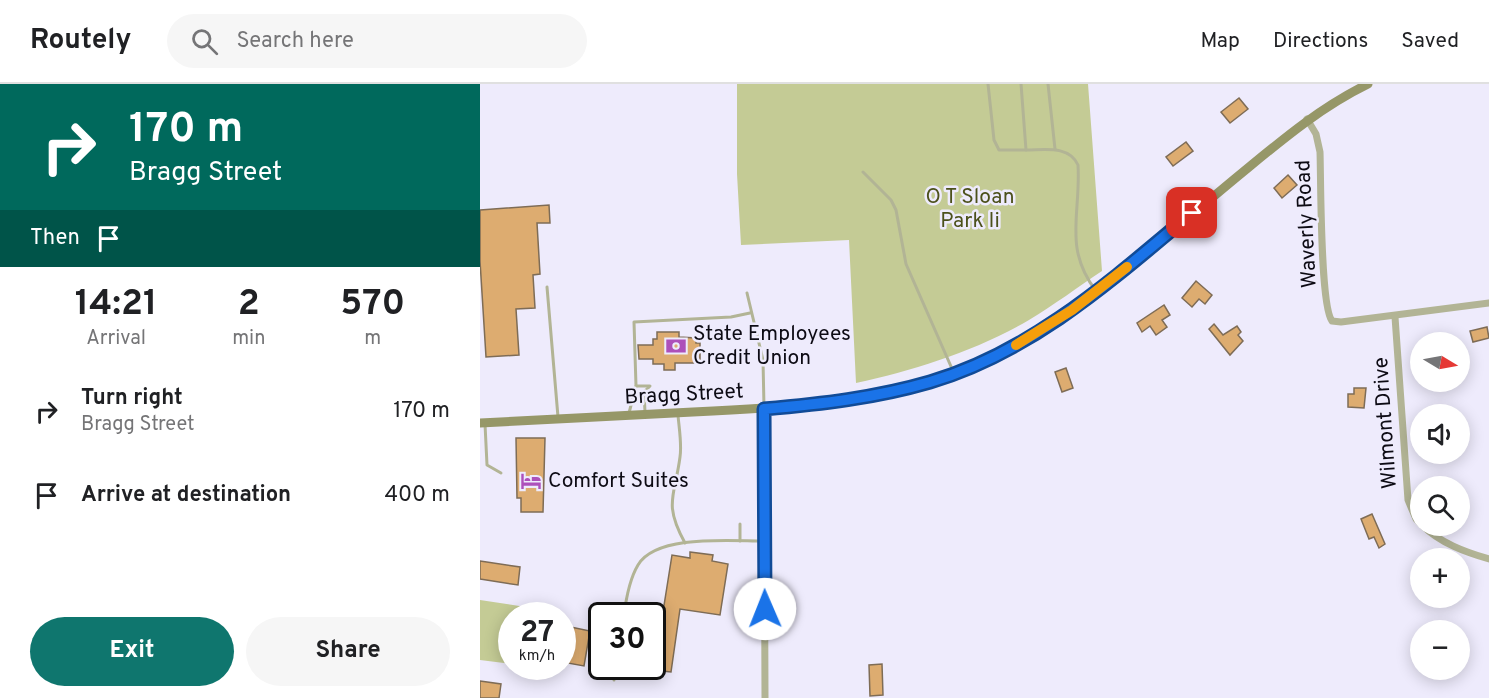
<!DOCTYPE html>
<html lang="en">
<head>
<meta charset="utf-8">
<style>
	:root { --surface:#fff; --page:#f6f6f6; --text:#202124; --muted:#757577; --line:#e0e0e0; --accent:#0f766e }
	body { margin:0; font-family:Overpass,sans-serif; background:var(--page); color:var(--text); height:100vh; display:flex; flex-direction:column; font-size:22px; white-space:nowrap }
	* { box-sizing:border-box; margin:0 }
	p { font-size:20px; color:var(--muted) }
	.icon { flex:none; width:33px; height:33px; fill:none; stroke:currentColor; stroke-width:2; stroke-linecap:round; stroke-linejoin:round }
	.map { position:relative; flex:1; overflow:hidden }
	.panel { display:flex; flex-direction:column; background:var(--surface); width:480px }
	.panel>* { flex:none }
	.guide { background:#00695c; color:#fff; overflow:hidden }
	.needle { width:39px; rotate:100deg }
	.fabs { position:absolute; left:930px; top:248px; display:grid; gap:12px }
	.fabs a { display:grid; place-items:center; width:60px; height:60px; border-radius:50%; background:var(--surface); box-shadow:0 3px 15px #0003; font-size:30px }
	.speed { position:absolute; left:18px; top:518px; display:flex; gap:12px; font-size:30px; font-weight:700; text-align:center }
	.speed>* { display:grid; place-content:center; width:78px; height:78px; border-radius:50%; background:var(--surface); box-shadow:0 3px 15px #0003; line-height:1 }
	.speed small { font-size:15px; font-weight:400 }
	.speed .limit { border:3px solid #111; border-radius:9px; background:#fff; color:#111 }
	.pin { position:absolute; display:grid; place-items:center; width:51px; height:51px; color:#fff; margin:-26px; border-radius:12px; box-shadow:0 3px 9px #0006 }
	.me { position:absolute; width:66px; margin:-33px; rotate:359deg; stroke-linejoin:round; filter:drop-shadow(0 0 4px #0008) }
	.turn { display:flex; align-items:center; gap:21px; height:126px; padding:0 30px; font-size:27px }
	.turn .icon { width:78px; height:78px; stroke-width:2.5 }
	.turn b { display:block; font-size:42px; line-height:51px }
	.then { display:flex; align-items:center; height:57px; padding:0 30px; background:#0003; gap:12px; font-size:22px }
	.eta { display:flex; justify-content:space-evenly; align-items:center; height:102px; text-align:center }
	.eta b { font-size:36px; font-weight:700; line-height:42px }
	.cta { display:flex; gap:12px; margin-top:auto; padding:12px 30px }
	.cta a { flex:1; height:69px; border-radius:36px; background:var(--accent); color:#fff; font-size:24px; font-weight:700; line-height:69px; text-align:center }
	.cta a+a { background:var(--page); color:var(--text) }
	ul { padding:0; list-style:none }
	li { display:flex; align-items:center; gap:18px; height:84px; padding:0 30px }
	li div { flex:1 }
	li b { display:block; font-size:22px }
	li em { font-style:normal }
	header { display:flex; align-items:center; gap:36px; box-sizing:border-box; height:84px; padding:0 30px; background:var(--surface); border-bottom:2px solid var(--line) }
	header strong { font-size:28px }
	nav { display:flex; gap:33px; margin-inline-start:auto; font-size:21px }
	.search { width:420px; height:54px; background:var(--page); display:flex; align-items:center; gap:15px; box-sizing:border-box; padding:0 21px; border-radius:33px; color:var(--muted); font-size:22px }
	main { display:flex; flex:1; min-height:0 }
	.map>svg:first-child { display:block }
</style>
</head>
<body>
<header>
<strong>Routely</strong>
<div class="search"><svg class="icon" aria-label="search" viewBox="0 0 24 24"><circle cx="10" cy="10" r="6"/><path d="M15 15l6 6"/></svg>Search here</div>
<nav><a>Map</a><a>Directions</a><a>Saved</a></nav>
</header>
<main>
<section class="panel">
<div class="guide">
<div class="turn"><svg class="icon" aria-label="right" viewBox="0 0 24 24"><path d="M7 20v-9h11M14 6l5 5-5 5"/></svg><div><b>170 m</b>Bragg Street</div></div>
<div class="then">Then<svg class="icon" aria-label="arrive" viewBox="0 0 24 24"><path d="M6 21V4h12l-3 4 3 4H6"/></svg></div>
</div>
<div class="eta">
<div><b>14:21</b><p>Arrival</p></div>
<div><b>2</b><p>min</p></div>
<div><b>570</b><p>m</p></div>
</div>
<ul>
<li><svg class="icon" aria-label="right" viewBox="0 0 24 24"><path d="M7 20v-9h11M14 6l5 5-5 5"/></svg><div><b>Turn right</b><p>Bragg Street</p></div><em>170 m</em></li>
<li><svg class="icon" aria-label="arrive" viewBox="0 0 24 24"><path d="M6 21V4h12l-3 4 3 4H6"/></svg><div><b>Arrive at destination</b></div><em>400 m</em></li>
</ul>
<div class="cta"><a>Exit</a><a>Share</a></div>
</section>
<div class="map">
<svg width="1009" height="614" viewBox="0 0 1009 614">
	<rect width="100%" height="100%" fill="#eeebfc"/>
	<!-- green -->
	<g fill="#c4cb95">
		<path d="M 257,0 L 608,0 L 622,187 C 598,203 574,221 549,236 C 496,267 435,286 376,299 L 369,156 L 261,161 L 257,90 Z"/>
		<polygon points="0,516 46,523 45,531 32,531 31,580 0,576"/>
	</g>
	<!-- building -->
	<g fill="#ddac70" stroke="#7e6c56" stroke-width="1.5">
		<polygon points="759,14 768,25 750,39 741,28"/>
		<polygon points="706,58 713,67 693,82 686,73"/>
		<polygon points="808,91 817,101 802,114 794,104"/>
		<polygon points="69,121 70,139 57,139 60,190 53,191 55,224 36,225 39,271 6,273 0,177 0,126"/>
		<polygon points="716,197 732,211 725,220 719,215 712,223 702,214"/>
		<polygon points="684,221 690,231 682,236 687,243 676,251 670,242 662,248 657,239"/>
		<polygon points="734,240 743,251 757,242 761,248 758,251 763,257 750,271 729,245"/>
		<polygon points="1007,243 1009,254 993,258 990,247"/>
		<polygon points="177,248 199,248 199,253 216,254 216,259 220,259 220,279 195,279 195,286 184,286 184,280 173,280 173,275 159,275 158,261 173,261 173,255 177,255"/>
		<polygon points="586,284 593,304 582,308 575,288"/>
		<polygon points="874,304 886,304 884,324 868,323 868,310 874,310"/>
		<polygon points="36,354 65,354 63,428 41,428 41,414 37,414"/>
		<polygon points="892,430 905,460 899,464 894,453 889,455 881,435"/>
		<polygon points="210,468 233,471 232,477 248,480 240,531 200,525 191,588 172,586 172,532 182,534 192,471 210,474"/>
		<polygon points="0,477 40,483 38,501 0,495"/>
		<polygon points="86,542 110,547 104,582 82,578"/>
		<polygon points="402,580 403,611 390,612 389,581"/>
		<polygon points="0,597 21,600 19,614 0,614"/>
	</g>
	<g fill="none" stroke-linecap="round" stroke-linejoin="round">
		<!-- lane -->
		<g stroke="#b2b495" stroke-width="3">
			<polyline points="508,0 514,56 519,66 546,66"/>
			<path d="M 541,0 L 546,66 C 565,66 589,61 598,81 C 601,130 583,164 616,207"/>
			<polyline points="568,0 575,65"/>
			<polyline points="383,88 411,116 416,126 426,180 473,287"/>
			<polyline points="67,203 78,333"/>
			<polyline points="267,209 283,276 284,323"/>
			<polyline points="156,302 169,302"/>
			<polyline points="165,328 164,308 170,302"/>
			<polyline points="149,329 156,302 154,238 251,233 270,229"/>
			<path d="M 198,331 C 199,344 202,360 200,373 C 195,412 183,419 205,459"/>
			<polyline points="5,340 7,381 21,389"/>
			<polyline points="260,440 260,457"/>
			<path d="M 144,531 C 146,515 149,496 158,481 C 176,450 251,457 283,457"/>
			<polyline points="134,596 136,582"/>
		</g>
		<!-- street -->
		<g stroke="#b2b495" stroke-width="7">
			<path d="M 827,35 L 836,50 L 840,68 C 841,94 840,222 852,237 L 861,238 L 1009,219"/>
			<polyline points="915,233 928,416 936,435 940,439"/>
			<polyline points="284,325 285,614"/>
			<path d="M 942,441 C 960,459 985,468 1009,475"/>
		</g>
		<!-- secondary -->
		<path stroke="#969768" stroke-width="9" d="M 0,339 C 71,335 142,332 213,328 C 358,321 471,313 594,225 C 652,183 707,134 763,88 C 803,55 841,23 888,0"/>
	</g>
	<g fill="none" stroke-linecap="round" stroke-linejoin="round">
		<!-- route casing -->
		<g stroke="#114b97" stroke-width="15">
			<path id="route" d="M 285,525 L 284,325 C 341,320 395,314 450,298 C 552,268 633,195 712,129"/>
		</g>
		<!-- route -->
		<use href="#route" stroke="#1a73e8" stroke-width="10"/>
		<!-- slow -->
		<polyline stroke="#f59e0b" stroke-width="10" points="536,261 592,226 647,183"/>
	</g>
	<!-- icons -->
	<defs>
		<g id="bank-bare" transform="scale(1.62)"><path d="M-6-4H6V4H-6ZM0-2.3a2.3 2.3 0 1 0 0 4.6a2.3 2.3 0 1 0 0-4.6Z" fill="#ad50ba" stroke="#eeebfc" stroke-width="2.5" paint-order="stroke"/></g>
		<g id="hotel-bare" transform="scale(1.62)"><path d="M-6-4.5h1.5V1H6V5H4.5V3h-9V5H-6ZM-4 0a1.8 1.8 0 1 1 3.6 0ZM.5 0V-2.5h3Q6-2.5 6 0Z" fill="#ad50ba" stroke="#eeebfc" stroke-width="2.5" paint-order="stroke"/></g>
	</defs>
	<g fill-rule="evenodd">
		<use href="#bank-bare" x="196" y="262"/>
		<use href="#hotel-bare" x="51" y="397"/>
	</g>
	<g text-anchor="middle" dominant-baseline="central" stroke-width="5" stroke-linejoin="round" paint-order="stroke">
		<!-- park labels -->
		<g font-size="21" fill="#4c511b" stroke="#eeebfc">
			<text x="490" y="113">O T Sloan<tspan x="490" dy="24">Park Ii</tspan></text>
		</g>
		<!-- street labels -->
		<g font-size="21" fill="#0d0b14" stroke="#eeebfc">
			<text transform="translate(827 140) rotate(-93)">Waverly Road</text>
			<text transform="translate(204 311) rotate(-3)">Bragg Street</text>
			<text transform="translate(906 339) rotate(-94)">Wilmont Drive</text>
		</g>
		<!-- poi labels -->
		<g font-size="21" fill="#0d0b14" stroke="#eeebfc" text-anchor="start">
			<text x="213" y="250">State Employees<tspan x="213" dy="24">Credit Union</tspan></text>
			<text x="68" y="397">Comfort Suites</text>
		</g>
	</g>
</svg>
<div class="fabs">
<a><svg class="needle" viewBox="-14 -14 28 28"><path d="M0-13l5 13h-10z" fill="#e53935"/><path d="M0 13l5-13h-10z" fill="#757577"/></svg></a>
<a><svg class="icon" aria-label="sound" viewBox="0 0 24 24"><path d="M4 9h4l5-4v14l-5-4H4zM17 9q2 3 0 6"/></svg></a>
<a><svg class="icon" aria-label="search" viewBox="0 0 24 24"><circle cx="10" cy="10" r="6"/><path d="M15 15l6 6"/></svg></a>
<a>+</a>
<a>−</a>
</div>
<div class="speed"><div>27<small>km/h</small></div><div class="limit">30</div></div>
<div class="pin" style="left:712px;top:129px;background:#d93025"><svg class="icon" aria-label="arrive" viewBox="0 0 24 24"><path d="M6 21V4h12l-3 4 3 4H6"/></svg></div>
<svg class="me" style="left:285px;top:525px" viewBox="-20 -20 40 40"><circle r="19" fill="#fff"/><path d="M0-13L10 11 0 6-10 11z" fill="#1a73e8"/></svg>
</div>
</main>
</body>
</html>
